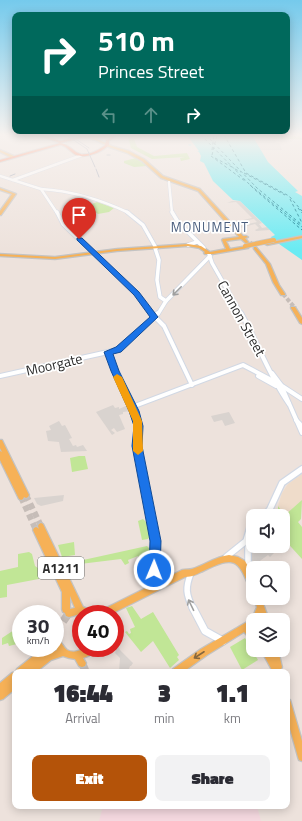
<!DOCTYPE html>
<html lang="en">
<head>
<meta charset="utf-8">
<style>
	:root { --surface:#fff; --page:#f2f2f3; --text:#2b2b33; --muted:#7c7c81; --accent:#b45309 }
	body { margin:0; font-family:"Titillium Web",sans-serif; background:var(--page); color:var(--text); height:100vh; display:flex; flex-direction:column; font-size:15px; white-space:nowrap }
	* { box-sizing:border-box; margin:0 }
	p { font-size:13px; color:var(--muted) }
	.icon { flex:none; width:22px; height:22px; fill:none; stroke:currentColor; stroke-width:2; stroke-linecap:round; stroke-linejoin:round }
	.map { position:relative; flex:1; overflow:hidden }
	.side { position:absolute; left:12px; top:669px; width:278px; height:140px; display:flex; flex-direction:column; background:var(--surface); border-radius:8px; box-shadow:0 2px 10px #0003 }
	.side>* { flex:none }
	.top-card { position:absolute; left:12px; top:12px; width:278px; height:122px; border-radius:8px; box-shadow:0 2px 10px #0003; background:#00695c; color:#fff; overflow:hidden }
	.fabs { position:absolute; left:246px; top:509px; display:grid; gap:8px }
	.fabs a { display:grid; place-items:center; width:44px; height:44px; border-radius:8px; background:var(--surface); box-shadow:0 2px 10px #0003; font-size:20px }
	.speed { position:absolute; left:12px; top:605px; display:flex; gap:8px; font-size:20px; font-weight:700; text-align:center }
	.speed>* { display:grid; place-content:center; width:52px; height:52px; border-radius:50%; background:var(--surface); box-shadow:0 2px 10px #0003; line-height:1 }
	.speed small { font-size:10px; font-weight:400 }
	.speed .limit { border:6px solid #d22; background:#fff; color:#111 }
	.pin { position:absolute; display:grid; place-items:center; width:34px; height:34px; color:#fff; margin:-41px -17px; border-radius:50% 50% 50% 0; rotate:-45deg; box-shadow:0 0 4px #0007 }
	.pin .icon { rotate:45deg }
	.me { position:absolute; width:44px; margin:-22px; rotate:1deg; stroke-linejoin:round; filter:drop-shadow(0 0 3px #0008) }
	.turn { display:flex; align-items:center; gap:14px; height:84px; padding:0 20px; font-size:18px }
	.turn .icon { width:52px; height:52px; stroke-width:2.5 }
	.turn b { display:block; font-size:28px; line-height:34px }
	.lanes { display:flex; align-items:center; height:38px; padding:0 20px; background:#0003; justify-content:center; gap:20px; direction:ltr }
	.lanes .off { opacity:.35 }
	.eta { display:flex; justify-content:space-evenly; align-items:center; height:68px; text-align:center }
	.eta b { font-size:24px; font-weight:800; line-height:28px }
	.cta { display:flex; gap:8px; margin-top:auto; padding:8px 20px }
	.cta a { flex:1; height:46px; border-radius:8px; background:var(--accent); color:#fff; font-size:16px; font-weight:800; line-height:46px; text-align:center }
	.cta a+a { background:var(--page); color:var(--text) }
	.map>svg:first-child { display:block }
</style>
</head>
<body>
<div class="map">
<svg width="302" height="821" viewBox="0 0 302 821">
	<rect width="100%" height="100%" fill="#ede2dc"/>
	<!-- education -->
	<polygon fill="#efdcca" points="302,474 302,500 285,515 278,506 282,493 288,484"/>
	<!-- medical -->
	<polygon fill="#f4d8df" points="103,806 257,806 261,821 99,821"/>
	<!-- green -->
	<g fill="#c1e696">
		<polygon points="136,135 138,137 140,135 156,135 134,139 137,147 154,156 187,153 190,159 181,161 180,158 185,157 152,159 131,148 128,137"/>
		<polygon points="255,135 299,135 302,139 274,139 267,136 255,138"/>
		<polygon points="136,158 147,166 134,167 124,163 124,161"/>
		<polygon points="97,202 114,208 109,212 98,214 87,206"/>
		<polygon points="79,456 85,456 88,469 72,472 70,458"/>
		<polygon points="302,500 301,519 298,522 302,527 302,559 283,538 283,516 274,516 278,511 278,506 285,515"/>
		<polygon points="143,519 146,522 150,536 148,539 142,540 138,521"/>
		<polygon points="74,542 75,555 62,557 58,545"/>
		<polygon points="147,546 150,549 150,564 147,565 147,570 143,569 138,556 128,560 129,563 125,565 121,559 80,564 74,562"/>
		<polygon points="29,552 32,554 35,566 42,571 44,578 7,585 7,597 0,598 0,571 18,567 18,554"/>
		<polygon points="132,606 141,619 153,612 179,655 177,657 179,660 170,668 153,641 141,652 125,632 127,631 129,634 131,633 130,629 135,627 126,608"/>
		<polygon points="17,628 21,643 9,646 8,643 2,645 2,638"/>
		<polygon points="245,638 258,660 242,670 230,647"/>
	</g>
	<!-- plaza -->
	<g fill="#d9d3cf">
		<polygon points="252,135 255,135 256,138 267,137 273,139 280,144 282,150 260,150"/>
		<polygon points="232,201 240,201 262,223 259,224 262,228 267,227 270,230 256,231 255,230 259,228 255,224 240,228 238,226 257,222 254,219 235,222 252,218 236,202 227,203"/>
		<polygon points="113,405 115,408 119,407 119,409 128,405 130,411 123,412 123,414 119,415 125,429 117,432 114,428 111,430 115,433 112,435 96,412"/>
		<polygon points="229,412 235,423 225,426 222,420 214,422 211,416"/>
		<polygon points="59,421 62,426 65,425 72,438 69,439 73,446 76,445 77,447 83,445 87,451 61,452 59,442 48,441 46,431 51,430 49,426"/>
		<polygon points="64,495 63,501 41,506 37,504 34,498"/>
		<polygon points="253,535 254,553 258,549 255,546 266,550 271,546 281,546 270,557 268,555 253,566 251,554"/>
		<polygon points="118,645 120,650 133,663 131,666 130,666 128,672 119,672 120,658 115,653"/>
	</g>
	<!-- water -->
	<polygon fill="#6aebf3" points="188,135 252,135 268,162 298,191 295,192 302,196 302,260 272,239 271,237 275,235 240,201 233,200 213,181 204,163 200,161 201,156 199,152 197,152 199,151 189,138"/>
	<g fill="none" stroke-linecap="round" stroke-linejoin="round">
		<!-- stream -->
		<polyline stroke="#6aebf3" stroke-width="1" points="189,145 191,145"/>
		<!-- ferry -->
		<g stroke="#097f92" stroke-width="1" stroke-dasharray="3 2.5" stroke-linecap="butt">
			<polyline points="201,135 254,189 302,230"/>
			<polyline points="206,135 257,188 302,225"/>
			<polyline points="224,135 246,173 289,196 302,211"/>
			<polyline points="212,150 214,135"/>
			<polyline points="212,155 217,135"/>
			<polyline points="211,156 245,181"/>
			<polyline points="215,158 232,167"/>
			<polyline points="235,169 241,172"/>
			<polyline points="244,173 285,195"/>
			<polyline points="250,185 302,227"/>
			<polyline points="290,199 302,223"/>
			<polyline points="298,208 302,213"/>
		</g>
		<!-- major-tunnel-far2 -->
		<g stroke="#c6bdb8" stroke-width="4" stroke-dasharray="4 2" stroke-linecap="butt">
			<polyline points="250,242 255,248"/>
			<polyline points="283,294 295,308"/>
		</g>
		<!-- major-tunnel-far1 -->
		<g stroke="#c6bdb8" stroke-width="6" stroke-dasharray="6 3.5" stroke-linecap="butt">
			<polyline points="26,495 41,526"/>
			<polyline points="21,497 36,530"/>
		</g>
		<!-- major-tunnel -->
		<g stroke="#c6bdb8" stroke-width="8" stroke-dasharray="8 4" stroke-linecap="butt">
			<polyline points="58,644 59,627 69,613"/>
			<polyline points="82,663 86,672"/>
		</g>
		<!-- minor-far4 casing -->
		<g stroke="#d1d8e4" stroke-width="3.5">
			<g id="minor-far4">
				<polyline points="0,176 41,189 57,213"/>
				<polyline points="13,180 82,155"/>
				<polyline points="169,182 172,213"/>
				<path d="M 41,189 C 71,191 102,200 129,213"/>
			</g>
		</g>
		<!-- minor-far3 casing -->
		<g stroke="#d1d8e4" stroke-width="5">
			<g id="minor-far3">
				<polyline points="57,212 63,224 136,294 144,304"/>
				<polyline points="127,212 143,225 156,248"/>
				<polyline points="172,212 178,222 204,248"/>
				<polyline points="188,245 197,242"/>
				<polyline points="155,248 159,260 157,280 160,297 166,301"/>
				<polyline points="209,254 212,263 241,314"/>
				<polyline points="143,304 152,314"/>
				<polyline points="158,314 166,301 210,256"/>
			</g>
		</g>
		<!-- minor-far2 casing -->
		<g stroke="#d1d8e4" stroke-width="6">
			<g id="minor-far2">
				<polyline points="151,313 164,326 192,385"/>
				<path d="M 241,313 C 258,343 269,376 289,404"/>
				<path d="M 109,352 C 117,376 133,399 138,424 C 139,430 137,437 137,443"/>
				<polyline points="272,373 281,385 302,433"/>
				<polyline points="0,376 117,350 158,313"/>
				<polyline points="258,376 276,386"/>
				<polyline points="132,407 243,365 279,384 302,399"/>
				<polyline points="296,420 302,426"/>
			</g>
		</g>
		<!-- minor-far1 casing -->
		<g stroke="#d1d8e4" stroke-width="8">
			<g id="minor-far1">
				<polyline points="137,442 156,541 154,567 161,584"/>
				<polyline points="264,516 270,509 282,483 302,469"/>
				<polyline points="226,557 246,541 251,524"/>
				<polyline points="248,570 248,548 253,522"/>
				<path d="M 191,573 C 185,588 186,594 193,609"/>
			</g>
		</g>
		<!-- minor casing -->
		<g stroke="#d1d8e4" stroke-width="9">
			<polyline id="minor" points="193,608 205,631 223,641"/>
		</g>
		<!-- major casing -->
		<g stroke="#c3c3c3" stroke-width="2.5">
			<g id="major">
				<polygon points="89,135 92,136 114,136 113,138 95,138 112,146 129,151 144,159 163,176 200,189 243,236 246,236 248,237 245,238 249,243 247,244 241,239 226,241 230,249 247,246 249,247 248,248 213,254 205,254 204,253 205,252 199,248 188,246 117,251 55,259 0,256 0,254 55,257 117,249 188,244 201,246 210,252 226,249 222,240 223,239 239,237 198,191 161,178 142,161 127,153 106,146 106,145 88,137"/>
				<polygon points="0,150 14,156 14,157 12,158 0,152"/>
				<polygon points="0,188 16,194 1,215 0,215 0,211 12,194 0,190"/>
				<polygon points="302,236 302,238 267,245 265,244 267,243"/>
				<polygon points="254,247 256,247 270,264 279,285 285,294 285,295 281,295 273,282 266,264 254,249"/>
				<polygon points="291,307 295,307 302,318 302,324 300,323 291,308"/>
				<polygon points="0,440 2,440 28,493 29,495 28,497 26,498 24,497 23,499 21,500 19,499 0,460 0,451 2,452 0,448"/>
				<path d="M 41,523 L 43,524 L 83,607 L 93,611 L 94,614 L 80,614 L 69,617 L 66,616 L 65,613 L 63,612 L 62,609 L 62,592 L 33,530 L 34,528 L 36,527 L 38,528 L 39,529 L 38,526 L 39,524 ZM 70,596 L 75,608 L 70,609 Z"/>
				<path d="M 229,555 L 238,557 L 245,561 L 250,570 L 253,577 L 253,590 L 250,589 C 238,558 234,556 203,571 C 197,574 192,577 185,577 L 111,614 L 99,614 L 100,611 L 182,570 C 186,569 189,570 192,569 C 205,565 215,557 229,555 Z"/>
				<polygon points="253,598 261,598 269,620 261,620 260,617 259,620 253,620 253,626 251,628 253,630 253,639 250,638 244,632 207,655 183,672 172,672 173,669 201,649 252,619 257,607"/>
				<path d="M 58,640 C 62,642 63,647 67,650 C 74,654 80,650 87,648 C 90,647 94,648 97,648 C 95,653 89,656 83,658 L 86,663 L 85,666 L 82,667 L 79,666 L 75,659 L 69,658 L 63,656 L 51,660 L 36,672 L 16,672 L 17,669 L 43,648 L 53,648 L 52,651 L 49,653 L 57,650 L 55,646 L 55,642 Z"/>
				<polygon points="261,650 269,650 270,652 270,650 278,650 282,667 281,669 282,672 273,672"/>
				<polygon points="15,672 15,689 3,699 0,700 0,683 12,673"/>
				<polygon points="287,699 290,700 291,703 302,741 302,761 299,760 298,757 287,718"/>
			</g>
		</g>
		<!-- highway casing -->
		<g stroke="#c3c3c3" stroke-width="2">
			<path id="highway" d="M 40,135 L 43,135 L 60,141 L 82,136 L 129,135 L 116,136 L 109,141 L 109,145 C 102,152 86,159 76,155 C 70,152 67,146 60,145 L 0,162 L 0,160 L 60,143 C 67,144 71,148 76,152 C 85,158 98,151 105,145 L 106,140 L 112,137 L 82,138 L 60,143 L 40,136 Z"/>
		</g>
		<!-- minor-far4 -->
		<use href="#minor-far4" stroke="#fff" stroke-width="2.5"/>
		<!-- minor-far3 -->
		<use href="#minor-far3" stroke="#fff" stroke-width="3.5"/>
		<!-- minor-far2 -->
		<use href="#minor-far2" stroke="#fff" stroke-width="4"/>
		<!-- minor-far1 -->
		<use href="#minor-far1" stroke="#fff" stroke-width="5.5"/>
		<!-- minor -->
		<use href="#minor" stroke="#fff" stroke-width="7"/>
		<!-- major -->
		<use href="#major" fill="#f6b157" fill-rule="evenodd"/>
		<!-- highway -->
		<use href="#highway" fill="#ff7b54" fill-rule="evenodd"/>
		<!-- tram -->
		<polyline stroke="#9ea6b5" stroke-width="1" points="70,135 89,148"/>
		<!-- rail -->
		<g stroke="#9ea6b5" stroke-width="1">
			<polyline points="66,135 87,149 95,167"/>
			<polyline points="107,155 110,155"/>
			<polyline points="96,169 99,177"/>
			<polyline points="10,176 15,174"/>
		</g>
		<!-- major-bridge casing -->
		<g stroke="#c3c3c3" stroke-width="5.5" stroke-linecap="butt">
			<polyline id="major-bridge" points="245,246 274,240"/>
		</g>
		<!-- major-bridge -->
		<use href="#major-bridge" stroke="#f6b157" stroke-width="4"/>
	</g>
	<!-- one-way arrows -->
	<defs><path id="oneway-shaft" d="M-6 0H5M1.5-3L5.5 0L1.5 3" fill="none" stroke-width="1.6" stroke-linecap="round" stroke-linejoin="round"/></defs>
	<g stroke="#9f9f9f">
		<use href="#oneway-shaft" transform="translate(177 291) rotate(135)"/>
		<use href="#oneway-shaft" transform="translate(191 605) rotate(-116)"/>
	</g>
	<use stroke="#86673e" href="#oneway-shaft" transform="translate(199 655) rotate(147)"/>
	<!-- sky -->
	<linearGradient id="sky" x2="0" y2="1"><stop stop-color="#75caec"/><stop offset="0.54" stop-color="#f7f2ef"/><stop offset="1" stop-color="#f7f2ef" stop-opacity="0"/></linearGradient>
	<rect width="302" height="250" fill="url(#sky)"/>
	<!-- route -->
	<polygon fill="#1a73e8" stroke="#114b97" points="77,238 82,238 139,292 158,317 121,352 113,354 119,371 139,411 143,426 142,446 161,541 160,570 159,574 154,576 150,574 149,570 150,541 132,446 134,426 129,411 111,371 104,352 116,347 150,317 134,295 77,240"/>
	<!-- slow -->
	<polygon fill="#f59e0b" points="117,374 122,377 142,421 143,451 138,455 133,451 133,421 113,377"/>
	<g text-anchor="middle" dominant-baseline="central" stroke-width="3.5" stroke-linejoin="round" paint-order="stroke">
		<!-- far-quarter labels -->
		<g font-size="13" letter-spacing="1" fill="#495d7d" stroke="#fff">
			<text x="210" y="227">MONUMENT</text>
		</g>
		<!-- shield labels -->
		<rect fill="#fff" stroke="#6a6a6a" stroke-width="1" x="38" y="557" width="46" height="22" rx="3"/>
		<g font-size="13" font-weight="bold" fill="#2a2a2a">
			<text x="61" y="568">A1211</text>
		</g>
		<!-- street labels -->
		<g font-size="14" fill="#2a2a2a" stroke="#fff">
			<text transform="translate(242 318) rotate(61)">Cannon Street</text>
			<text transform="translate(54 364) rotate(-13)">Moorgate</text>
		</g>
	</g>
</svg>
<div class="fabs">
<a><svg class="icon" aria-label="sound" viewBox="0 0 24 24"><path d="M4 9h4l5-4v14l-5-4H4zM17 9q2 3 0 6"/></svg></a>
<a><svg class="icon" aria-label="search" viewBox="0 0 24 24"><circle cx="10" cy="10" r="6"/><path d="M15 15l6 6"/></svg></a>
<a><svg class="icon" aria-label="layers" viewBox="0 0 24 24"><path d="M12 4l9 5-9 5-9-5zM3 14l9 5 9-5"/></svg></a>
</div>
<div class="speed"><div>30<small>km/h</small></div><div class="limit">40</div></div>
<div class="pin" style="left:79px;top:239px;background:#d93025"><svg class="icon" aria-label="arrive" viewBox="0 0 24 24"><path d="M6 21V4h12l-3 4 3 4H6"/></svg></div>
<svg class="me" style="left:154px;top:570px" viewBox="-20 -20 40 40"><circle r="17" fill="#1a73e8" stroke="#fff" stroke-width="3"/><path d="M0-11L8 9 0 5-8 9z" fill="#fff"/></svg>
<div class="top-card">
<div class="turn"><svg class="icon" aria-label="right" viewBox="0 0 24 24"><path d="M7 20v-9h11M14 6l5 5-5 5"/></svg><div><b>510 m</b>Princes Street</div></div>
<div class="lanes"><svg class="icon off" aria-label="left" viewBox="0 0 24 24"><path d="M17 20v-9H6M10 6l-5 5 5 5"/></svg><svg class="icon off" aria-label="ahead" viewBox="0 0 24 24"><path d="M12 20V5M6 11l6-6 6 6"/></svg><svg class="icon" aria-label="right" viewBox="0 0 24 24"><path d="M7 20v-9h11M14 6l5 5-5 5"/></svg></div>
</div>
<section class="side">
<div class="eta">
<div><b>16:44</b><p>Arrival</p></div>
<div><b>3</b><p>min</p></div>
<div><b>1.1</b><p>km</p></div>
</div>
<div class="cta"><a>Exit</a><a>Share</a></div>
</section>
</div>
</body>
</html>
